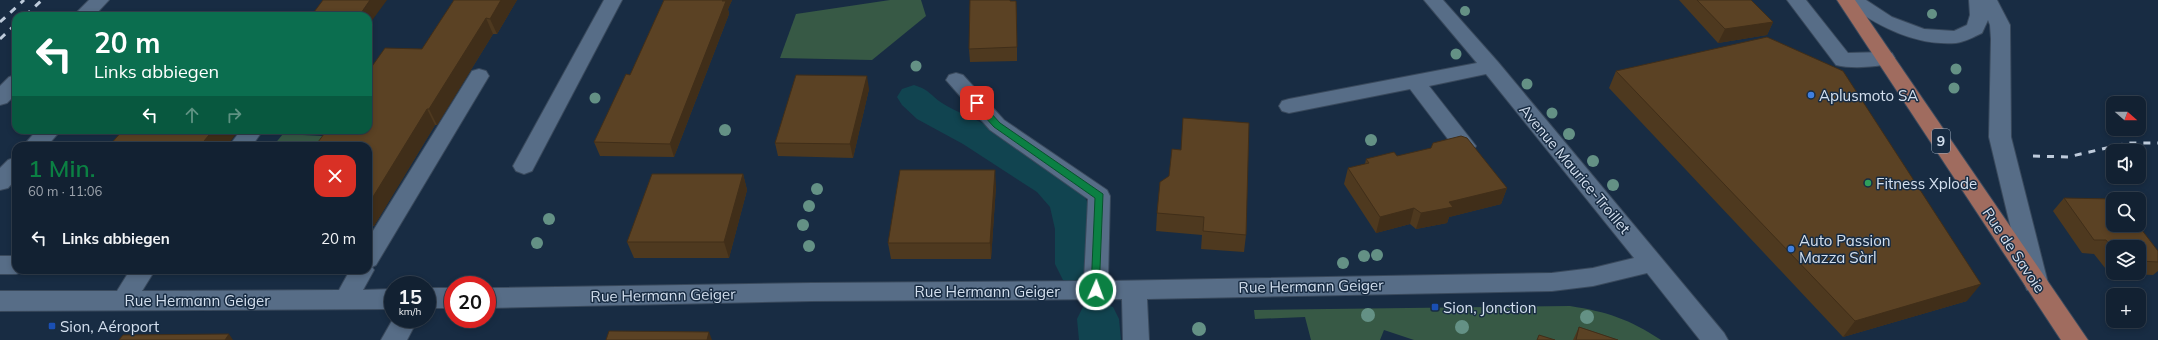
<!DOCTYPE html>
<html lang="de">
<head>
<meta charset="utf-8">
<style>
	:root { --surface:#122132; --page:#1b293a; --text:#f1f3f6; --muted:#9ca3ac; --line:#313e4d; --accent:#0b8043 }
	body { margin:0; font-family:Mulish,sans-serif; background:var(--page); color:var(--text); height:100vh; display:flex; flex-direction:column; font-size:15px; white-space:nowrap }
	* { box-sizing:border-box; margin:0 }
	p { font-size:13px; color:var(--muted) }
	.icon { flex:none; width:22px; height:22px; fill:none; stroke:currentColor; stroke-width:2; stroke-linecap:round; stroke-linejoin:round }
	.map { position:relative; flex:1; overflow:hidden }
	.panel { position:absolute; left:12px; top:142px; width:360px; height:132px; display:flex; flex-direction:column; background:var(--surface); border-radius:12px; box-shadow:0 2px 6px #0003,0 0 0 1px var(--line) }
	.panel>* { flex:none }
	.hud { position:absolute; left:12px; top:12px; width:360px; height:122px; border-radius:12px; box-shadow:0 2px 6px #0003,0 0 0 1px var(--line); background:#0b6e4f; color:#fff; overflow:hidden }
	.needle { width:26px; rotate:110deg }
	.tools { position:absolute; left:2106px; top:96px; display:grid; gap:8px }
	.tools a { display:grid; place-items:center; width:40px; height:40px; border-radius:8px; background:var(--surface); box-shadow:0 2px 6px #0003,0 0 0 1px var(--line); font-size:20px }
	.speed { position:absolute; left:384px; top:276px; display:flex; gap:8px; font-size:20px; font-weight:700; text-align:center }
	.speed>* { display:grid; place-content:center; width:52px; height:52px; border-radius:50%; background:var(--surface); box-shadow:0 2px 6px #0003,0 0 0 1px var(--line); line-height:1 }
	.speed small { font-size:10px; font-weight:400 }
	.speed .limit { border:6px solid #d22; background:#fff; color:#111 }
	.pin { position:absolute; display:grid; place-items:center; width:34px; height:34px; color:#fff; margin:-17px; border-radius:8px; box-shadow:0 2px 6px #0006 }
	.me { position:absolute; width:44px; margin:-22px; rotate:2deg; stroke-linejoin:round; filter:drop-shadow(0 0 3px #0008) }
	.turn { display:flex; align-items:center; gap:14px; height:84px; padding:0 16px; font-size:18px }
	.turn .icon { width:52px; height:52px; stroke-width:2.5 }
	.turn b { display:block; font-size:28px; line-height:34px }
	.lanes { display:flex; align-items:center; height:38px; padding:0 16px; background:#0003; justify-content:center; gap:20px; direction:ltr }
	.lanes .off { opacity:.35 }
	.round { display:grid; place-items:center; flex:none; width:42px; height:42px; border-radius:12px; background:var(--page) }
	.summary { display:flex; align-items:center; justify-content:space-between; height:68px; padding:0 16px }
	h1 { font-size:24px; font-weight:600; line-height:30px; color:var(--accent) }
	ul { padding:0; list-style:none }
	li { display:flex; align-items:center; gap:12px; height:56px; padding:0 16px }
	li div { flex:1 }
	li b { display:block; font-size:15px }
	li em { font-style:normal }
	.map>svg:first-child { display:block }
</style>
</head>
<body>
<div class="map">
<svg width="2158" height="340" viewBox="0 0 2158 340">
	<rect width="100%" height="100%" fill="#182c43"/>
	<!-- green -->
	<g fill="#375945">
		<polygon points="890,0 921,0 926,16 872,60 780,58 796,14"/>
		<polygon points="283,134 342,137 335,146 273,146"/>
		<path d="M 1570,306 C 1608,312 1629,319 1661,340 L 1414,340 L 1384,330 L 1380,340 L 1311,340 L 1305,317 L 1255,319 L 1254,310 Z"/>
	</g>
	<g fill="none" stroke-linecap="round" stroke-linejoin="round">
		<!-- canal -->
		<g fill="#114450" fill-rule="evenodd">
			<path d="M 914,85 C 930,90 930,95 942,103 C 956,112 973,118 988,126 C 1013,139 1067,171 1082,193 C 1096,212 1094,241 1095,264 L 1097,269 L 1091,280 L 1077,284 L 1063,280 L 1055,264 L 1055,229 L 1050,207 L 1037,192 L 963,144 L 917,119 L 902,105 L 897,97 L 902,89 Z"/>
			<polygon points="1098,302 1113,307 1119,319 1121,340 1079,340 1077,319 1083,307"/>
		</g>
		<!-- minor casing -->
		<g stroke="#39495c" stroke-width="2">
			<g id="minor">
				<polygon points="89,0 109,0 94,16 73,16"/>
				<polygon points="604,0 622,0 532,171 524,174 516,171 513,166"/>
				<polygon points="1424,0 1443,0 1498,62 1724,333 1728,340 1700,340 1647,273 1593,286 1552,291 1147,299 1149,340 1123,340 1122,299 812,301 487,308 487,288 812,283 1084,281 1088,199 990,130 946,80 949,75 956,73 963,75 1004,120 1107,190 1110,196 1108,281 1552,273 1593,268 1634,258 1486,74 1429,86 1476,146 1473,151 1465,153 1457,151 1410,89 1289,113 1282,111 1279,106 1282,101 1289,99 1477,63"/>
				<path d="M 1787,0 L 1806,0 L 1848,53 L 1885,52 L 1892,53 L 1895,58 L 1892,63 C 1876,67 1852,69 1836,65 Z"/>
				<path d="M 1844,0 L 1866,0 L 1892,17 L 1924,29 L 1954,31 L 1967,25 L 1970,15 L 1969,0 L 1997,0 L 2010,25 L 2011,137 L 2048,283 L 2045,290 L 2036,292 L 2027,290 L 2024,283 L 1989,137 L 1991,39 L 1990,25 L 1988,20 L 1982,33 C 1974,37 1964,42 1956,43 C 1914,46 1879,26 1846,4 Z"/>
				<polygon points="479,69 486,71 489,76 376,265 372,267 374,270 363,290 393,289 393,309 0,311 0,291 117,291 130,270 155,270 142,291 339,290 350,270 368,270 368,239 472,71"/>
				<polygon points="16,75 16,94 7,103 0,105 0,86 9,77"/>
				<polygon points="37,130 61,130 47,146 23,146"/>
				<polygon points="241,130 263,130 252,146 229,146"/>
				<polygon points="16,157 16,179 8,188 0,190 0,168 8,160"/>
				<polygon points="0,256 16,256 16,270 25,270 24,271 16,274 0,274"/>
				<rect x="427" y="288" width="26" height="20"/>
				<polygon points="393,319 418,319 407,340 381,340"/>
			</g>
		</g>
		<!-- major casing -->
		<g stroke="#39495c" stroke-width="2">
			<polygon id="major" points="1837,0 1855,0 2088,340 2061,340"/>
		</g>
		<!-- minor -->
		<use href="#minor" fill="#576d87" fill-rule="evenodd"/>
		<!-- major -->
		<use href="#major" fill="#a06c5f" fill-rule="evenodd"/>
		<!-- rail -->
		<g stroke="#becbdb" stroke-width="3" stroke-dasharray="7 7" stroke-linecap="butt">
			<polyline points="25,16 42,0"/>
			<polyline points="0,22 24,0"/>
			<polyline points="0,39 16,24"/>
			<polyline points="2033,156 2068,157 2128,143 2158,143"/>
		</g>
	</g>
	<!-- trees -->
	<g fill="#649185">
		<circle cx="1465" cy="11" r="5"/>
		<circle cx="1932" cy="14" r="5"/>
		<circle cx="1456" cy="54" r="5.5"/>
		<circle cx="916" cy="66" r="5.5"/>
		<circle cx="1956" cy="69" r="5.5"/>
		<circle cx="1527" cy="84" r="5.5"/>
		<circle cx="1954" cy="88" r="5.5"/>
		<circle cx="595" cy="98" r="5.5"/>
		<circle cx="1552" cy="113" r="5.5"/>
		<circle cx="725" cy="130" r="6"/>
		<circle cx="1569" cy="134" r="6"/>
		<circle cx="1371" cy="140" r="6"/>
		<circle cx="1593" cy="161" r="6"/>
		<circle cx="1613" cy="185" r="6"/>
		<circle cx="817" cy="189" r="6"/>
		<circle cx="809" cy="206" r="6"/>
		<circle cx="549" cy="219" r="6"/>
		<circle cx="803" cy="225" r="6"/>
		<circle cx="537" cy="243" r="6"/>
		<circle cx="809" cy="246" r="6"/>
		<circle cx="1377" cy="255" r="6"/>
		<circle cx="1364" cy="256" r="6"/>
		<circle cx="1343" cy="263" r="6"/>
		<circle cx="1368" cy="315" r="7"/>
		<circle cx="1587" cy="317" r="7"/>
		<circle cx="1462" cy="327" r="7"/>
		<circle cx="1199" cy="329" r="7"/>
	</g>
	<!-- wall -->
	<g fill="#4e391f" fill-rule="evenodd">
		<polygon points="454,0 517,0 497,34 493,34 437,125 435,125 374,226 368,226 368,146 422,49"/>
		<polygon points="664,0 732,0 728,9 729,14 674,157 600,156 594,142 630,75"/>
		<polygon points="970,0 1010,0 1010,1 1017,14 1017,61 970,62 969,49"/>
		<polygon points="1679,0 1751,0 1773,22 1767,35 1718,43"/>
		<polygon points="1616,71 1967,301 1843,337 1609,88"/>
		<polygon points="869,89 853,158 778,156 775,143"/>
		<polygon points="1181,150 1246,235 1244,252 1201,249 1202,235 1156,231 1157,213 1169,176"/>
		<polygon points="1397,156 1507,188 1501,204 1449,217 1447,223 1416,229 1410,224 1376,233 1344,184 1348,168 1365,164 1366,159"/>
		<polygon points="743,174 747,190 729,258 634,258 627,242"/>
		<polygon points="996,186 991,259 891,259 888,243"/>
		<path d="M 2064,198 L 2158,251 L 2158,271 L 2153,275 L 2109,273 L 2094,254 L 2082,253 L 2053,211 ZM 2113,247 L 2139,247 L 2139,273 L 2113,273 Z"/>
		<polygon points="1579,327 1618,340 1573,340"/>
	</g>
	<!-- shaded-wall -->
	<g fill="#402e19">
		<polygon points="370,0 387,0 368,26 368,16 359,16"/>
		<polygon points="501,0 517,0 497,34 490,19"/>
		<polygon points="723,0 732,0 728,9 729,14 674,157 670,144"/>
		<polygon points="1016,1 1017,14 1017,61 1017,47"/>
		<polygon points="486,18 493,34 437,125 429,109"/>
		<polygon points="1773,22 1767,35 1718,43 1725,29"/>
		<polygon points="867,76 869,89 853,158 850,144"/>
		<polygon points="427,109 435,125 374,226 368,217 368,205"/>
		<polygon points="213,130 239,130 227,146 200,146"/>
		<polygon points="995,170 996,186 991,259 990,243"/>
		<polygon points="743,174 747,190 729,258 724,242"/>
		<polygon points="1507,188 1501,204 1449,217 1447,223 1416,229 1421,213 1449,202"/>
		<polygon points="1414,208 1410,224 1376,233 1380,217"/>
		<polygon points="1981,284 1967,301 1843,337 1855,321"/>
		<polygon points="709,332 712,340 707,340"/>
		<polygon points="229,334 233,340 225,340"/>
	</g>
	<!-- building -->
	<g fill="#5b4224" stroke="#402e19">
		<polygon points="323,0 370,0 359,16 311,16"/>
		<polygon points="454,0 501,0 490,19 486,18 429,109 427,109 368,205 368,146 315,146 327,130 368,130 368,72 385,48 422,49"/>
		<polygon points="664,0 723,0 722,1 726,1 670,144 594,142 626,74 630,75"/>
		<polygon points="970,0 1010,0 1010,1 1016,1 1017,47 969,49"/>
		<polygon points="1697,0 1751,0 1773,22 1725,29"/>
		<polygon points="1767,37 1843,71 1981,284 1855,321 1616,71"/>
		<polygon points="796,75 867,76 850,144 775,143"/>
		<polygon points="1183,118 1249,123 1246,235 1203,231 1204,217 1157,213 1160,182 1169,176 1172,149 1181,150"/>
		<polygon points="123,130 213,130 200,146 109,146"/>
		<polygon points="1461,136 1467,138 1507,188 1449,202 1453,207 1421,213 1414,208 1380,217 1348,168 1369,163 1366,159 1394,152 1397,156 1431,148 1433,143"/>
		<polygon points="900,170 995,170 990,243 888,243"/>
		<polygon points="652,174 743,174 724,242 627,242"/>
		<polygon points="2064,198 2113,199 2113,225 2138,225 2158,251 2158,262 2139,261 2139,247 2113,247 2113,249 2106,240 2094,240"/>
		<polygon points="1579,327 1618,340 1576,340"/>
		<polygon points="609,331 709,332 707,340 606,340"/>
		<polygon points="229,334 225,340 119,340 123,335"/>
		<polygon points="1539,335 1555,340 1537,340"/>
	</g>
	<!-- route -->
	<polygon fill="#0b8043" stroke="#07532c" points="977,100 980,101 1000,123 1103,194 1099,293 1092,293 1091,290 1095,198 994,127 974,105 974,101"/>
	<!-- markers -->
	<g fill="#3f7fe0" stroke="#182c43" stroke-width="1.5">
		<circle cx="1811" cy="95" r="4"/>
		<circle cx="1791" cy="249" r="4"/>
	</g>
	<circle fill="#2e9e5b" stroke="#182c43" stroke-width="1.5" cx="1868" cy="183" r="4"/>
	<g fill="#1a4fb4" stroke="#182c43" stroke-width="1.5">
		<rect x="1431" y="303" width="8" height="8" rx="2"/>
		<rect x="48" y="322" width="8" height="8" rx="2"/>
	</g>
	<g text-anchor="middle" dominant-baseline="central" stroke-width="3" stroke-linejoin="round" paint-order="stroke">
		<!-- shield labels -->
		<rect fill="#182c43" stroke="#9caabb" stroke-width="1" x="1932" y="129" width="18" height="24" rx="3"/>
		<g font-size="14" font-weight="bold" fill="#d4e0ef">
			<text x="1941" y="141">9</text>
		</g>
		<!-- poi labels -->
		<g font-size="15" fill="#d4e0ef" stroke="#182c43" text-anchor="start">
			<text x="1819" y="95">Aplusmoto SA</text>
			<text x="1876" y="183">Fitness Xplode</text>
			<text x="1799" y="240">Auto Passion<tspan x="1799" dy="17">Mazza Sàrl</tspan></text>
			<text x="1443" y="307">Sion, Jonction</text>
			<text x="60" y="326">Sion, Aéroport</text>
		</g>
		<!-- street labels -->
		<g font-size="15" fill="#d4e0ef" stroke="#182c43">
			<text transform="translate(1575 169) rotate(50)">Avenue Maurice-Troillet</text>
			<text transform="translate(2014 250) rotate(56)">Rue de Savoie</text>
			<text transform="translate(1311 286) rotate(-1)">Rue Hermann Geiger</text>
			<text x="987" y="291">Rue Hermann Geiger</text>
			<text transform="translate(663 295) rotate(-1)">Rue Hermann Geiger</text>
			<text x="197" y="300">Rue Hermann Geiger</text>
		</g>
	</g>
</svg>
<div class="tools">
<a><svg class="needle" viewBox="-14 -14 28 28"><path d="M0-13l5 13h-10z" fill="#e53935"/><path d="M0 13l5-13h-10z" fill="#9ca3ac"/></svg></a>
<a><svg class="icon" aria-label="sound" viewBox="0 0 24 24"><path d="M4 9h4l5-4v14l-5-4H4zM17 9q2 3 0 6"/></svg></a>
<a><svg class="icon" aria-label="search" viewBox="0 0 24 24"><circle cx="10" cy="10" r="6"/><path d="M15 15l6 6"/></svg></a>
<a><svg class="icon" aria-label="layers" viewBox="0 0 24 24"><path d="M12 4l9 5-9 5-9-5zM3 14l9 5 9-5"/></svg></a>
<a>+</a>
</div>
<div class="speed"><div>15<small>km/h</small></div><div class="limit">20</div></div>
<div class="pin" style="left:977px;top:103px;background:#d93025"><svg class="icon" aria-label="arrive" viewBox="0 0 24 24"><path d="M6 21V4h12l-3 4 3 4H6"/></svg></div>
<svg class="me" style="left:1096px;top:290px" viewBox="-20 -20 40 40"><circle r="17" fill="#0b8043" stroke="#fff" stroke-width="3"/><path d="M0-11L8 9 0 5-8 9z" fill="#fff"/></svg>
<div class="hud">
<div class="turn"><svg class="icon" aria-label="left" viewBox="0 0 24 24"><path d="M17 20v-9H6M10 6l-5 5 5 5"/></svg><div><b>20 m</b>Links abbiegen</div></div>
<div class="lanes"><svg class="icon" aria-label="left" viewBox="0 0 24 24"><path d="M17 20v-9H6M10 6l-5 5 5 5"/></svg><svg class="icon off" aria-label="ahead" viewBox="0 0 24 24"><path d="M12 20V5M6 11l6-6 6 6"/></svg><svg class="icon off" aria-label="right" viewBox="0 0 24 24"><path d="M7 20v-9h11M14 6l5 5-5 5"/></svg></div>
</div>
<section class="panel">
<div class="summary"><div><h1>1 Min.</h1><p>60 m · 11:06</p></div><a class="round" style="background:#d93025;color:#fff"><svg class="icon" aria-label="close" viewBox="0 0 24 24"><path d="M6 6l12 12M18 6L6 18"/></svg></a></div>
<ul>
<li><svg class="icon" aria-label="left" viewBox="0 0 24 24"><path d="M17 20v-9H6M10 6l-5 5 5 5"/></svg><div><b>Links abbiegen</b></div><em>20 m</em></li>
</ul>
</section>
</div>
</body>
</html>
